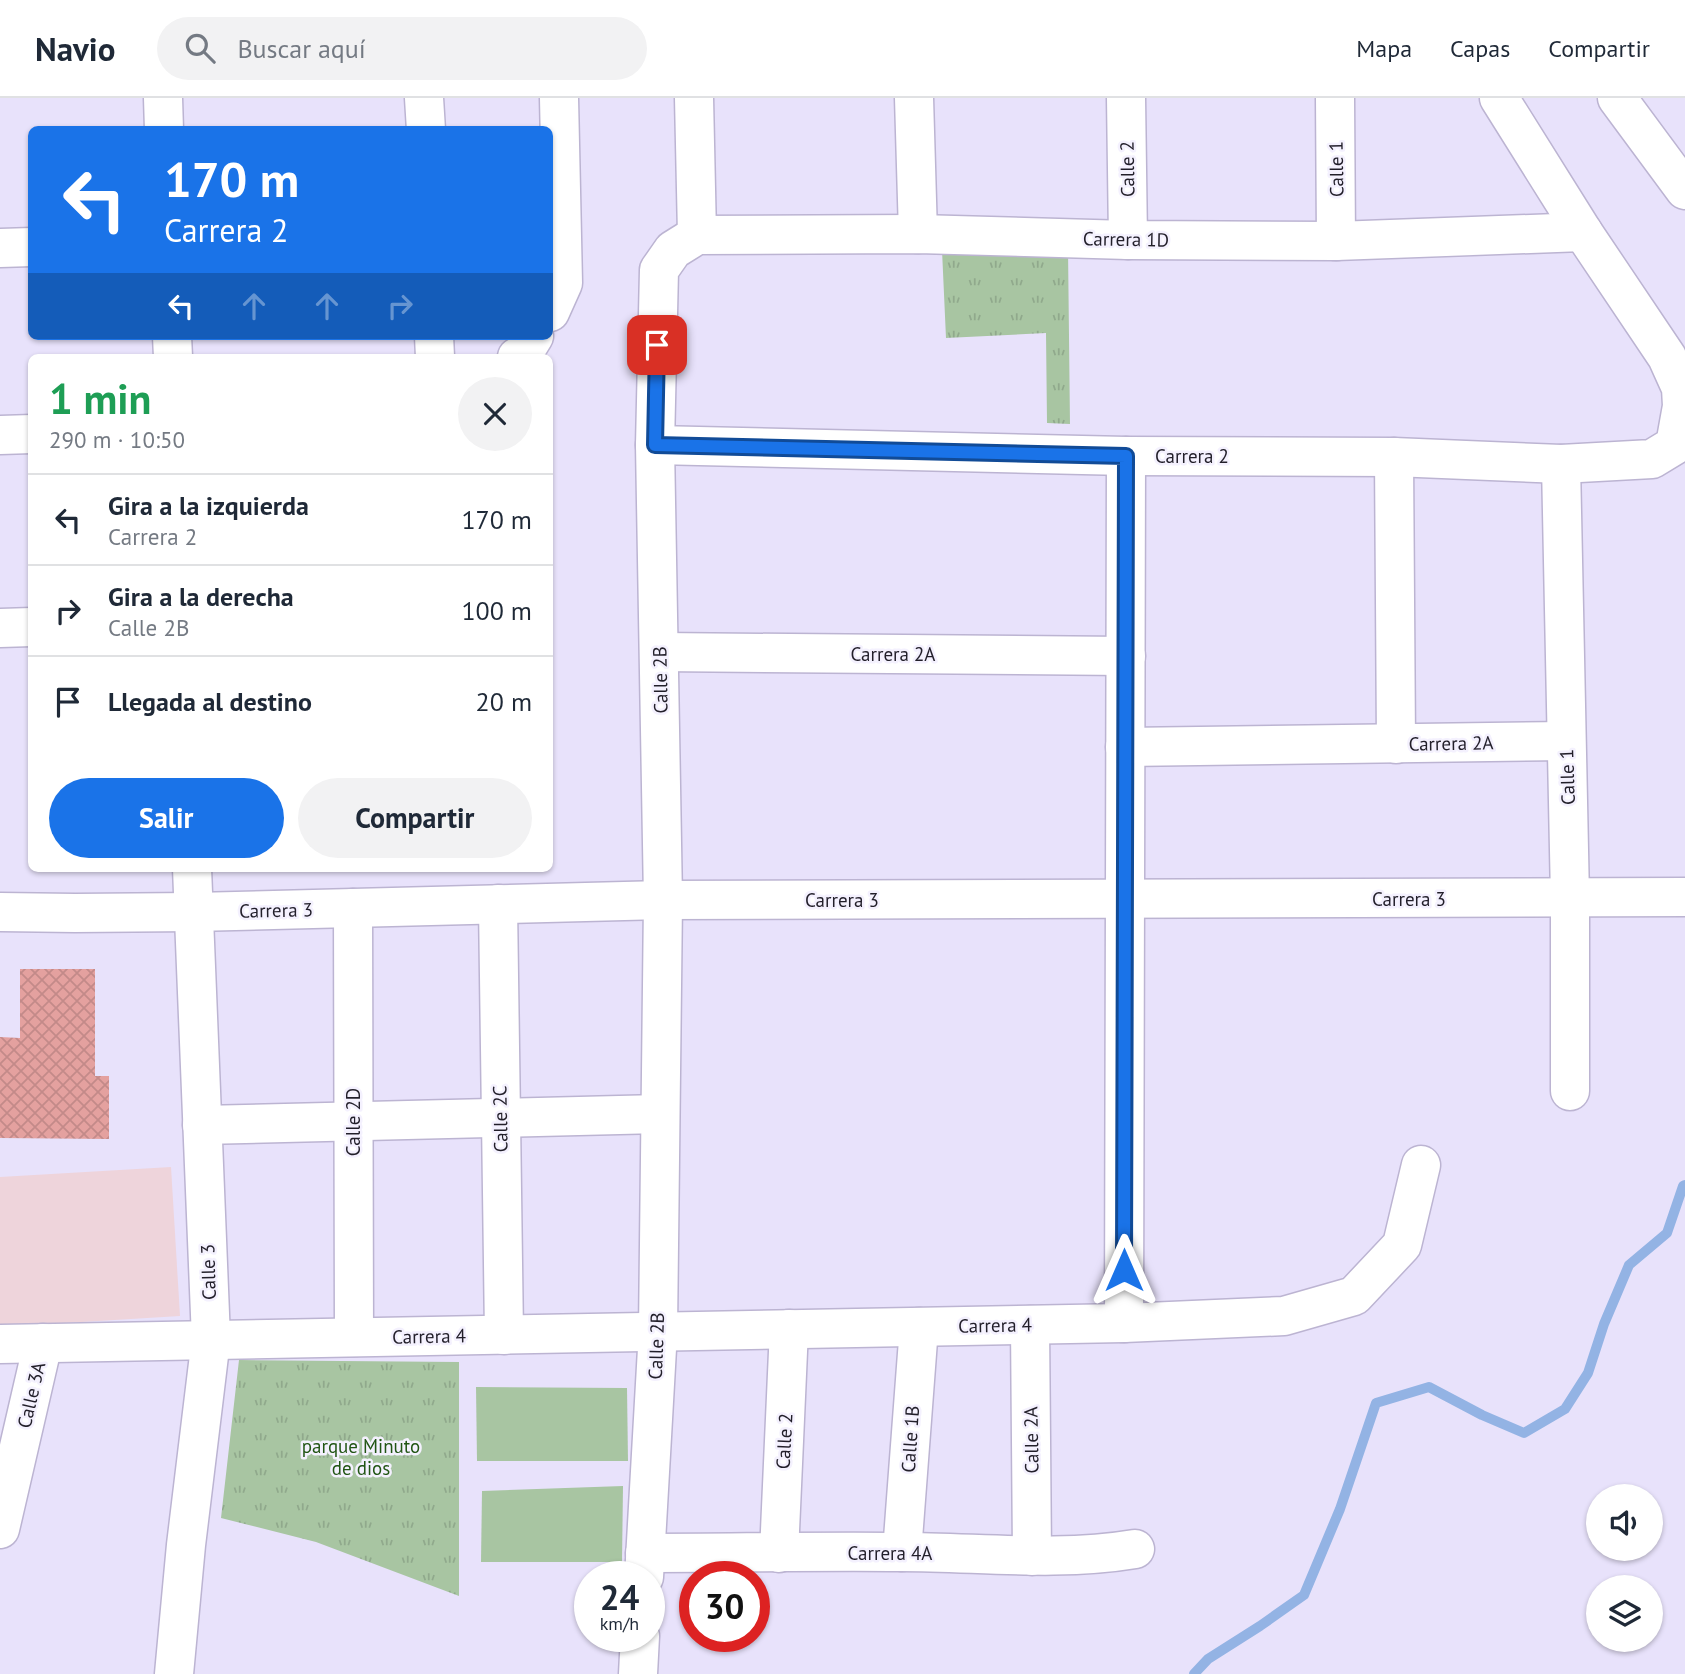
<!DOCTYPE html>
<html lang="es">
<head>
<meta charset="utf-8">
<style>
	:root { --surface:#fff; --page:#f2f2f3; --text:#1f2937; --muted:#747a83; --line:#e0e1e3; --accent:#1a73e8 }
	body { margin:0; font-family:"PT Sans",sans-serif; background:var(--page); color:var(--text); height:100vh; display:flex; flex-direction:column; font-size:26px; white-space:nowrap }
	* { box-sizing:border-box; margin:0 }
	p { font-size:23px; color:var(--muted) }
	.icon { flex:none; width:38px; height:38px; fill:none; stroke:currentColor; stroke-width:2; stroke-linecap:round; stroke-linejoin:round }
	.map { position:relative; flex:1; overflow:hidden }
	.sheet { position:absolute; left:28px; top:256px; width:525px; height:518px; display:flex; flex-direction:column; background:var(--surface); border-radius:10px; box-shadow:0 2px 5px #0004 }
	.sheet>* { flex:none }
	.guide { position:absolute; left:28px; top:28px; width:525px; height:214px; border-radius:10px; box-shadow:0 2px 5px #0004; background:#1a73e8; color:#fff; overflow:hidden }
	.fabs { position:absolute; left:1586px; top:1386px; display:grid; gap:14px }
	.fabs a { display:grid; place-items:center; width:77px; height:77px; border-radius:50%; background:var(--surface); box-shadow:0 2px 5px #0004; font-size:35px }
	.speed { position:absolute; left:574px; top:1463px; display:flex; gap:14px; font-size:35px; font-weight:700; text-align:center }
	.speed>* { display:grid; place-content:center; width:91px; height:91px; border-radius:50%; background:var(--surface); box-shadow:0 2px 5px #0004; line-height:1 }
	.speed small { font-size:18px; font-weight:400 }
	.speed .limit { border:10px solid #d22; background:#fff; color:#111 }
	.pin { position:absolute; display:grid; place-items:center; width:60px; height:60px; color:#fff; margin:-30px; border-radius:14px; box-shadow:0 4px 10px #0006 }
	.me { position:absolute; width:77px; margin:-38px; rotate:0deg; stroke-linejoin:round; filter:drop-shadow(0 0 5px #0008) }
	.turn { display:flex; align-items:center; gap:24px; height:147px; padding:0 21px; font-size:32px }
	.turn .icon { width:91px; height:91px; stroke-width:2.5 }
	.turn b { display:block; font-size:49px; line-height:60px }
	.lanes { display:flex; align-items:center; height:66px; padding:0 21px; background:#0003; justify-content:center; gap:35px; direction:ltr }
	.lanes .off { opacity:.35 }
	.round { display:grid; place-items:center; flex:none; width:74px; height:74px; border-radius:37px; background:var(--page) }
	.head { display:flex; align-items:center; justify-content:space-between; height:119px; padding:0 21px }
	h1 { font-size:42px; font-weight:600; line-height:52px; color:#1e9e55 }
	.button { display:flex; gap:14px; margin-top:auto; padding:14px 21px }
	.button a { flex:1; height:80px; border-radius:42px; background:var(--accent); color:#fff; font-size:28px; font-weight:600; line-height:80px; text-align:center }
	.button a+a { background:var(--page); color:var(--text) }
	ul { padding:0; list-style:none }
	li { display:flex; align-items:center; gap:21px; height:91px; padding:0 21px; border-top:2px solid var(--line) }
	li div { flex:1 }
	li b { display:block; font-size:26px }
	li em { font-style:normal }
	header { display:flex; align-items:center; gap:42px; box-sizing:border-box; height:98px; padding:0 35px; background:var(--surface); border-bottom:2px solid var(--line) }
	header strong { font-size:33px }
	nav { display:flex; gap:38px; margin-inline-start:auto; font-size:24px }
	.search { width:490px; height:63px; background:var(--page); display:flex; align-items:center; gap:18px; box-sizing:border-box; padding:0 24px; border-radius:38px; color:var(--muted); font-size:26px }
	.map>svg:first-child { display:block }
</style>
</head>
<body>
<header>
<strong>Navio</strong>
<div class="search"><svg class="icon" aria-label="search" viewBox="0 0 24 24"><circle cx="10" cy="10" r="6"/><path d="M15 15l6 6"/></svg>Buscar aquí</div>
<nav><a>Mapa</a><a>Capas</a><a>Compartir</a></nav>
</header>
<div class="map">
<svg width="1685" height="1576" viewBox="0 0 1685 1576">
	<defs>
		<pattern id="park-tufts" width="24" height="20" patternUnits="userSpaceOnUse" patternTransform="scale(1.75)"><rect width="24" height="20" fill="#a8c5a2"/><path d="M3 7l-1-3M5 7V3M7 7l1-3M15 17l-1-3M17 17v-4M19 17l1-3" fill="none" stroke="#90a98c"/></pattern>
		<pattern id="building-cross-hatch" width="8" height="8" patternUnits="userSpaceOnUse" patternTransform="scale(1.75)"><rect width="8" height="8" fill="#e4a19f"/><path d="M0 0l8 8M0 8l8-8" fill="none" stroke="#c38a89"/></pattern>
	</defs>
	<rect width="100%" height="100%" fill="#e8e2fb"/>
	<!-- medical -->
	<polygon fill="#eed4db" points="171,1069 180,1218 0,1229 0,1079"/>
	<!-- park -->
	<g fill="url(#park-tufts)">
		<polygon points="1068,150 1070,326 1047,325 1046,235 946,240 942,152"/>
		<polygon points="239,1262 459,1264 459,1498 316,1444 221,1420"/>
	</g>
	<!-- garden -->
	<g fill="#a8c5a2">
		<polygon points="476,1289 627,1290 628,1363 477,1363"/>
		<polygon points="623,1388 622,1464 481,1464 482,1393"/>
	</g>
	<g fill="none" stroke-linecap="round" stroke-linejoin="round">
		<!-- stream -->
		<polyline stroke="#93b3e4" stroke-width="10" points="1194,1576 1208,1561 1260,1528 1304,1497 1340,1411 1376,1305 1429,1289 1482,1317 1524,1335 1565,1311 1588,1275 1604,1226 1629,1167 1667,1135 1683,1088 1685,1087"/>
	</g>
	<!-- building -->
	<polygon fill="url(#building-cross-hatch)" points="20,871 95,871 95,978 109,978 109,1041 0,1040 0,939 20,940"/>
	<g fill="none" stroke-linecap="round" stroke-linejoin="round">
		<!-- minor casing -->
		<g stroke="#bcb4d2" stroke-width="41">
			<g id="minor">
				<polyline points="163,0 164,32"/>
				<polyline points="424,0 426,32"/>
				<polyline points="694,0 697,137"/>
				<polyline points="914,0 918,136"/>
				<polyline points="1126,0 1128,142"/>
				<polyline points="1335,0 1336,143"/>
				<polyline points="1617,0 1685,92"/>
				<polyline points="0,150 32,149"/>
				<polyline points="550,214 563,185 559,0"/>
				<polyline points="172,238 173,259"/>
				<polyline points="434,238 435,259"/>
				<polyline points="517,259 523,256 534,238"/>
				<polyline points="0,337 32,336"/>
				<polyline points="655,347 1126,358 1394,359 1561,366 1652,361 1675,347 1682,308 1681,290 1667,259 1583,134 1499,0"/>
				<polyline points="1394,359 1396,646"/>
				<polyline points="1561,366 1570,800 1570,993"/>
				<polyline points="0,530 32,529"/>
				<polyline points="660,554 1126,558"/>
				<polyline points="1125,649 1566,643"/>
				<polyline points="498,806 504,1237"/>
				<polyline points="353,810 354,1239"/>
				<polyline points="0,814 75,815 194,814 663,802 1685,799"/>
				<polyline points="202,1027 660,1016"/>
				<polyline points="1124,1225 1126,358"/>
				<polyline points="1030,1227 1032,1458"/>
				<polyline points="0,1246 1124,1225 1284,1218 1354,1198 1402,1147 1421,1067"/>
				<polyline points="0,1431 43,1245"/>
				<polyline points="902,1454 919,1229"/>
				<path d="M 645,1455 C 730,1455 815,1453 901,1454 C 979,1454 1057,1464 1135,1451"/>
				<polyline points="779,1455 789,1231"/>
				<polyline points="644,1479 658,1233 663,802 655,347 659,172 673,152 697,137 918,136 1128,142 1336,143 1583,134"/>
				<polyline points="174,1576 186,1447 211,1241 192,770"/>
				<polyline points="638,1576 640,1538"/>
			</g>
		</g>
		<!-- minor -->
		<use href="#minor" stroke="#fff" stroke-width="38"/>
	</g>
	<g fill="none" stroke-linecap="round" stroke-linejoin="round">
		<!-- route casing -->
		<g stroke="#114b97" stroke-width="18">
			<polyline id="route" points="657,247 655,347 1126,358 1124,1172"/>
		</g>
		<!-- route -->
		<use href="#route" stroke="#1a73e8" stroke-width="12"/>
	</g>
	<g text-anchor="middle" dominant-baseline="central" stroke-width="5" stroke-linejoin="round" paint-order="stroke">
		<!-- street labels -->
		<g font-size="19" fill="#221f2a" stroke="#f4f1fe">
			<text transform="translate(1127 71) rotate(-91)">Calle 2</text>
			<text transform="translate(1336 71) rotate(-91)">Calle 1</text>
			<text transform="translate(1126 141) rotate(1)">Carrera 1D</text>
			<text x="1192" y="358">Carrera 2</text>
			<text x="893" y="556">Carrera 2A</text>
			<text transform="translate(660 582) rotate(-91)">Calle 2B</text>
			<text transform="translate(1451 645) rotate(-1)">Carrera 2A</text>
			<text transform="translate(1567 679) rotate(-92)">Calle 1</text>
			<text x="1409" y="801">Carrera 3</text>
			<text x="842" y="802">Carrera 3</text>
			<text transform="translate(276 812) rotate(-1)">Carrera 3</text>
			<text transform="translate(500 1021) rotate(-91)">Calle 2C</text>
			<text transform="translate(353 1024) rotate(-90)">Calle 2D</text>
			<text transform="translate(208 1174) rotate(-92)">Calle 3</text>
			<text transform="translate(995 1227) rotate(-1)">Carrera 4</text>
			<text transform="translate(429 1238) rotate(-1)">Carrera 4</text>
			<text transform="translate(656 1248) rotate(-88)">Calle 2B</text>
			<text transform="translate(31 1297) rotate(-77)">Calle 3A</text>
			<text transform="translate(910 1341) rotate(-86)">Calle 1B</text>
			<text transform="translate(1031 1342) rotate(-91)">Calle 2A</text>
			<text transform="translate(784 1343) rotate(-87)">Calle 2</text>
			<text x="890" y="1455">Carrera 4A</text>
		</g>
		<!-- park labels -->
		<g font-size="19" fill="#215514" stroke="#f4f1fe">
			<text x="361" y="1348">parque Minuto<tspan x="361" dy="22">de dios</tspan></text>
		</g>
	</g>
</svg>
<div class="fabs">
<a><svg class="icon" aria-label="sound" viewBox="0 0 24 24"><path d="M4 9h4l5-4v14l-5-4H4zM17 9q2 3 0 6"/></svg></a>
<a><svg class="icon" aria-label="layers" viewBox="0 0 24 24"><path d="M12 4l9 5-9 5-9-5zM3 14l9 5 9-5"/></svg></a>
</div>
<div class="speed"><div>24<small>km/h</small></div><div class="limit">30</div></div>
<div class="pin" style="left:657px;top:247px;background:#d93025"><svg class="icon" aria-label="arrive" viewBox="0 0 24 24"><path d="M6 21V4h12l-3 4 3 4H6"/></svg></div>
<svg class="me" style="left:1124px;top:1172px" viewBox="-20 -20 40 40"><path d="M0-17L14 15 0 8-14 15z" fill="#1a73e8" stroke="#fff" stroke-width="4"/></svg>
<div class="guide">
<div class="turn"><svg class="icon" aria-label="left" viewBox="0 0 24 24"><path d="M17 20v-9H6M10 6l-5 5 5 5"/></svg><div><b>170 m</b>Carrera 2</div></div>
<div class="lanes"><svg class="icon" aria-label="left" viewBox="0 0 24 24"><path d="M17 20v-9H6M10 6l-5 5 5 5"/></svg><svg class="icon off" aria-label="ahead" viewBox="0 0 24 24"><path d="M12 20V5M6 11l6-6 6 6"/></svg><svg class="icon off" aria-label="ahead" viewBox="0 0 24 24"><path d="M12 20V5M6 11l6-6 6 6"/></svg><svg class="icon off" aria-label="right" viewBox="0 0 24 24"><path d="M7 20v-9h11M14 6l5 5-5 5"/></svg></div>
</div>
<section class="sheet">
<div class="head"><div><h1>1 min</h1><p>290 m · 10:50</p></div><a class="round"><svg class="icon" aria-label="close" viewBox="0 0 24 24"><path d="M6 6l12 12M18 6L6 18"/></svg></a></div>
<ul>
<li><svg class="icon" aria-label="left" viewBox="0 0 24 24"><path d="M17 20v-9H6M10 6l-5 5 5 5"/></svg><div><b>Gira a la izquierda</b><p>Carrera 2</p></div><em>170 m</em></li>
<li><svg class="icon" aria-label="right" viewBox="0 0 24 24"><path d="M7 20v-9h11M14 6l5 5-5 5"/></svg><div><b>Gira a la derecha</b><p>Calle 2B</p></div><em>100 m</em></li>
<li><svg class="icon" aria-label="arrive" viewBox="0 0 24 24"><path d="M6 21V4h12l-3 4 3 4H6"/></svg><div><b>Llegada al destino</b></div><em>20 m</em></li>
</ul>
<div class="button"><a>Salir</a><a>Compartir</a></div>
</section>
</div>
</body>
</html>
